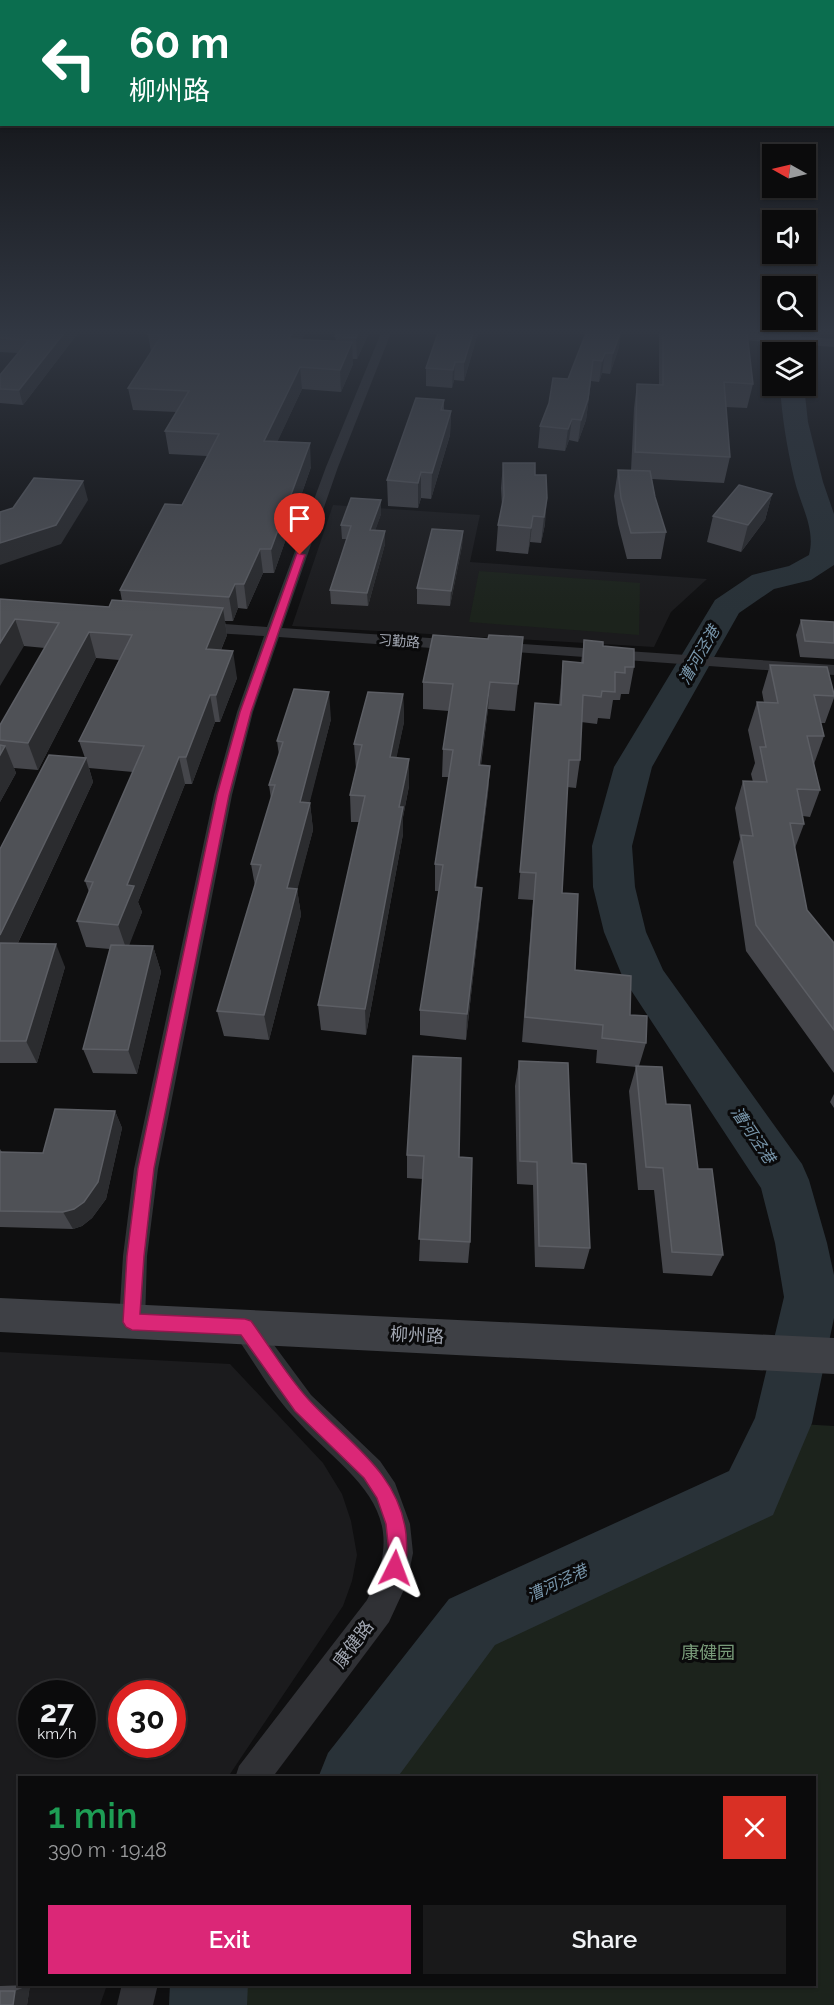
<!DOCTYPE html>
<html lang="en">
<head>
<meta charset="utf-8">
<style>
	:root { --surface:#0b0b0c; --page:#19191a; --text:#f1f3f6; --muted:#9a9b9d; --line:#2b2b2d; --accent:#db2777 }
	body { margin:0; font-family:Raleway,"Noto Sans SC",sans-serif; background:var(--page); color:var(--text); height:100vh; display:flex; flex-direction:column; font-size:22px; white-space:nowrap }
	* { box-sizing:border-box; margin:0 }
	p { font-size:20px; color:var(--muted) }
	.icon { flex:none; width:33px; height:33px; fill:none; stroke:currentColor; stroke-width:2; stroke-linecap:round; stroke-linejoin:round }
	.map { position:relative; flex:1; overflow:hidden }
	.sheet { position:absolute; left:18px; top:1776px; width:798px; height:210px; display:flex; flex-direction:column; background:var(--surface); border-radius:0px; box-shadow:0 2px 4px #0004,0 0 0 2px var(--line) }
	.sheet>* { flex:none }
	.top-card { position:absolute; left:0px; top:0px; width:834px; height:126px; box-shadow:0 2px 4px #0004,0 0 0 2px var(--line); background:#0b6e4f; color:#fff; overflow:hidden }
	.needle { width:39px; rotate:278deg }
	.fabs { position:absolute; left:762px; top:144px; display:grid; gap:12px }
	.fabs a { display:grid; place-items:center; width:54px; height:54px; border-radius:0px; background:var(--surface); box-shadow:0 2px 4px #0004,0 0 0 2px var(--line); font-size:30px }
	.speed { position:absolute; left:18px; top:1680px; display:flex; gap:12px; font-size:30px; font-weight:700; text-align:center }
	.speed>* { display:grid; place-content:center; width:78px; height:78px; border-radius:50%; background:var(--surface); box-shadow:0 2px 4px #0004,0 0 0 2px var(--line); line-height:1 }
	.speed small { font-size:15px; font-weight:400 }
	.speed .limit { border:9px solid #d22; background:#fff; color:#111 }
	.pin { position:absolute; display:grid; place-items:center; width:51px; height:51px; color:#fff; margin:-62px -26px; border-radius:50% 50% 50% 0; rotate:-45deg; box-shadow:0 0 6px #0007 }
	.pin .icon { rotate:45deg }
	.me { position:absolute; width:66px; margin:-33px; rotate:3deg; stroke-linejoin:round; filter:drop-shadow(0 0 4px #0008) }
	.turn { display:flex; align-items:center; gap:21px; height:126px; padding:0 30px; font-size:27px }
	.turn .icon { width:78px; height:78px; stroke-width:2.5 }
	.turn b { display:block; font-size:42px; line-height:51px }
	.round { display:grid; place-items:center; flex:none; width:63px; height:63px; border-radius:0px; background:var(--page) }
	.headline { display:flex; align-items:center; justify-content:space-between; height:102px; padding:0 30px }
	h1 { font-size:36px; font-weight:600; line-height:45px; color:#1e9e55 }
	.action { display:flex; gap:12px; margin-top:auto; padding:12px 30px }
	.action a { flex:1; height:69px; border-radius:0px; background:var(--accent); color:#fff; font-size:24px; font-weight:600; line-height:69px; text-align:center }
	.action a+a { background:var(--page); color:var(--text) }
	.map>svg:first-child { display:block }
</style>
</head>
<body>
<div class="map">
<svg width="834" height="2005" viewBox="0 0 834 2005">
	<rect width="100%" height="100%" fill="#0f0f10"/>
	<!-- built -->
	<g fill="#1b1b1d" fill-rule="evenodd">
		<polygon points="333,505 480,515 470,562 707,579 671,612 654,647 292,626"/>
		<path d="M 0,1352 L 230,1364 L 323,1463 L 342,1494 L 351,1521 L 357,1555 L 352,1581 L 343,1606 L 228,1777 L 20,1778 L 20,1984 L 107,1985 L 100,2005 L 0,2005 ZM 32,1694 L 82,1694 L 82,1744 L 32,1744 ZM 122,1694 L 172,1694 L 172,1744 L 122,1744 Z"/>
	</g>
	<!-- green -->
	<g fill="#1c231c">
		<polygon points="479,571 640,583 639,635 469,622"/>
		<polygon points="783,1423 834,1426 834,2005 208,2005 209,1984 814,1984 814,1778 353,1777 472,1622 750,1493"/>
	</g>
	<g fill="none" stroke-linecap="round" stroke-linejoin="round">
		<!-- river -->
		<g fill="#293238" fill-rule="evenodd">
			<rect x="779" y="333" width="22" height="19"/>
			<path d="M 780,386 L 804,386 L 808,422 L 823,482 L 834,514 L 834,565 L 811,580 L 774,589 L 739,613 L 652,767 L 632,846 L 635,887 L 646,932 L 663,970 L 802,1164 L 809,1180 L 827,1243 L 834,1275 L 834,1318 L 812,1423 L 773,1515 L 495,1645 L 397,1778 L 318,1778 L 328,1753 L 449,1599 L 729,1471 L 755,1418 L 784,1297 L 775,1243 L 761,1188 L 623,978 L 604,932 L 593,887 L 592,846 L 614,767 L 715,600 L 752,575 L 789,566 L 809,555 C 816,528 800,505 794,478 C 787,447 782,418 780,386 Z"/>
			<polygon points="170,1984 248,1984 247,2005 169,2005"/>
		</g>
		<!-- street -->
		<g fill="#303135" fill-rule="evenodd">
			<polygon points="381,333 391,333 338,467 282,628 459,640 467,645 459,650 279,637 253,712 232,795 158,1169 147,1256 145,1322 141,1331 132,1335 123,1331 119,1322 123,1256 134,1169 214,795 237,712 264,636 197,632 189,627 197,622 267,627 326,467"/>
			<polygon points="493,642 834,665 834,675 488,650 485,647"/>
			<path d="M 245,1314 L 254,1318 L 311,1395 L 380,1461 L 395,1483 L 410,1524 L 413,1553 L 407,1583 L 389,1622 L 272,1778 L 235,1778 L 239,1766 L 367,1600 C 416,1505 346,1476 292,1415 C 271,1392 254,1362 236,1336 L 232,1327 L 236,1318 Z"/>
			<polygon points="122,1984 158,1984 153,2005 117,2005"/>
		</g>
		<!-- secondary -->
		<g fill="#3e4045" fill-rule="evenodd">
			<polygon points="695,333 758,333 834,339 834,347 702,337"/>
			<polygon points="0,1298 834,1338 834,1374 0,1332"/>
		</g>
	</g>
	<!-- wall -->
	<g fill="#45464b">
		<polygon points="0,333 78,333 23,405 0,403 0,375 18,353 0,352"/>
		<polygon points="149,333 305,333 302,340 336,341 335,336 369,333 357,359 352,359 353,364 341,392 302,389 277,442 311,467 274,573 263,573 247,609 238,608 233,621 225,621 227,635 221,650 237,678 220,722 215,722 192,784 185,784 138,902 142,912 128,946 153,946 161,972 137,1074 93,1073 83,1049 110,949 86,947 77,921 89,892 85,881 133,772 89,768 93,782 18,943 65,967 37,1063 0,1063 0,849 85,758 79,741 119,660 96,658 38,770 14,768 16,773 0,802 0,725 45,648 24,646 0,599 109,607 122,601 120,590 182,505 207,456 169,454 165,431 176,412 133,410 128,388 151,352 148,334"/>
		<polygon points="438,333 478,333 464,381 454,380 452,388 426,386 426,368"/>
		<polygon points="586,333 619,347 610,374 602,373 599,382 591,381 586,420 578,442 569,440 565,451 538,448 540,426 568,379"/>
		<polygon points="659,333 747,333 753,384 747,408 726,407 730,457 724,483 652,479 655,497 666,532 661,559 627,559 618,524 614,496 618,470 631,471 634,408 637,384 659,385"/>
		<polygon points="444,400 444,410 451,411 450,435 431,499 421,498 418,508 388,506 387,480"/>
		<polygon points="503,463 535,475 546,475 545,524 541,543 530,542 528,554 496,551 498,525 502,506 501,488"/>
		<polygon points="772,494 765,520 741,552 707,542 713,516"/>
		<polygon points="381,500 381,514 375,530 385,544 368,606 331,604 330,590 347,539 342,539 341,525"/>
		<polygon points="463,531 462,546 450,606 417,604 417,588"/>
		<polygon points="801,620 834,622 834,659 800,657 796,635"/>
		<polygon points="523,637 515,711 488,709 481,765 490,766 488,793 476,887 480,915 466,1040 420,1035 420,1010 439,891 435,891 435,864 449,777 442,777 443,749 449,711 423,709 423,682 488,639"/>
		<polygon points="584,640 603,646 634,667 629,694 621,694 620,700 613,700 610,719 598,718 597,724 581,722 580,760 576,788 567,787 562,893 575,970 630,1015 646,1043 639,1066 666,1104 698,1169 723,1255 712,1276 663,1273 654,1190 638,1190 629,1091 636,1067 596,1063 597,1050 522,1042 533,900 518,899 535,703 559,705 563,661 581,663"/>
		<polygon points="770,665 834,694 834,698 825,723 821,723 824,736 814,764 820,790 810,817 803,816 804,824 795,848 807,910 834,943 834,1073 746,951 733,862 740,839 735,808 743,781 753,782 751,774 755,763 748,730 757,702 764,703 762,692"/>
		<polygon points="403,694 404,722 396,758 409,786 403,817 403,834 366,1035 321,1030 318,1005 359,822 351,822 350,795 356,769 354,744"/>
		<polygon points="331,719 309,803 310,803 313,830 297,889 301,915 269,1040 224,1036 217,1011 255,886 251,864 271,799 269,785 279,755 277,741"/>
		<polygon points="519,1061 572,1163 590,1248 584,1269 535,1267 533,1185 517,1184 515,1086"/>
		<polygon points="834,1094 834,1108 830,1102"/>
		<polygon points="115,1111 122,1128 106,1199 92,1218 82,1226 73,1229 0,1227 0,1149 2,1152 43,1153"/>
		<polygon points="407,1155 459,1157 470,1242 468,1263 419,1261 423,1179 407,1178"/>
		<polygon points="30,1985 27,2005 0,2005 0,1986"/>
	</g>
	<!-- shaded-wall -->
	<g fill="#2b2c2f">
		<polygon points="64,333 78,333 23,405 19,390"/>
		<polygon points="292,333 305,333 291,361 289,339"/>
		<polygon points="358,333 369,333 357,359 356,338"/>
		<polygon points="473,333 478,333 464,381 464,362"/>
		<polygon points="620,333 621,333 619,347 610,374 613,353"/>
		<polygon points="352,342 353,364 341,392 340,370"/>
		<polygon points="605,353 602,373 599,382 602,361"/>
		<polygon points="455,362 454,380 452,388 453,370"/>
		<polygon points="300,367 302,389 267,464 264,441"/>
		<polygon points="591,381 586,420 578,442 581,420"/>
		<polygon points="451,411 450,435 431,499 432,473"/>
		<polygon points="572,419 569,440 565,451 568,429"/>
		<polygon points="310,443 311,467 274,573 271,549"/>
		<polygon points="421,472 421,498 418,508 418,483"/>
		<polygon points="83,481 88,500 61,544 0,565 0,543"/>
		<polygon points="772,494 765,520 741,552 748,525"/>
		<polygon points="547,498 545,524 541,543 544,517"/>
		<polygon points="381,500 381,514 371,543 370,530"/>
		<polygon points="533,516 530,542 528,554 531,528"/>
		<polygon points="385,531 385,544 368,606 367,593"/>
		<polygon points="463,531 462,546 450,606 451,591"/>
		<polygon points="260,549 263,573 247,609 244,584"/>
		<polygon points="235,584 238,608 233,621 229,597"/>
		<polygon points="223,608 227,635 210,676 206,649"/>
		<polygon points="15,619 24,646 0,686 0,643"/>
		<polygon points="89,632 96,658 38,770 28,743"/>
		<polygon points="233,651 237,678 220,722 216,695"/>
		<polygon points="490,682 488,709 477,792 479,765"/>
		<polygon points="329,692 331,719 303,829 300,802"/>
		<polygon points="403,694 404,722 391,784 390,757"/>
		<polygon points="210,695 215,722 192,784 186,757"/>
		<polygon points="5,746 16,773 0,802 0,755"/>
		<polygon points="179,757 185,784 138,902 142,912 127,951 118,925 127,885"/>
		<polygon points="86,758 93,782 7,966 0,950 0,935"/>
		<polygon points="409,759 409,786 403,817 403,834 366,1035 365,1009 399,807"/>
		<polygon points="490,766 488,793 473,914 475,887"/>
		<polygon points="310,803 313,830 291,914 287,888"/>
		<polygon points="482,888 480,915 466,1040 467,1014"/>
		<polygon points="297,889 301,915 269,1040 264,1015"/>
		<polygon points="56,944 65,967 37,1063 26,1041"/>
		<polygon points="153,946 161,972 137,1074 128,1050"/>
		<polygon points="115,1111 122,1128 106,1199 92,1218 82,1226 73,1229 63,1212"/>
		<polygon points="30,1985 27,2005 13,2005 15,1991"/>
	</g>
	<!-- building -->
	<g fill="#4f5156" stroke="#5c5e64" stroke-width="1.5">
		<polygon points="0,333 64,333 19,390 0,389 0,375 29,340 0,338"/>
		<polygon points="149,333 292,333 289,339 352,342 340,370 300,367 264,441 310,443 271,549 260,549 244,584 235,584 229,597 120,590 165,504 182,505 219,434 165,431 189,391 128,388 162,335 148,334"/>
		<polygon points="337,333 358,333 356,338 335,336"/>
		<polygon points="438,333 473,333 464,362 455,362 453,370 426,368"/>
		<polygon points="586,333 620,333 613,353 605,353 602,361 593,360 588,399 581,420 572,419 568,429 540,426 549,403 553,378 568,379"/>
		<polygon points="663,333 747,333 753,384 724,382 730,457 635,452 637,384 663,385"/>
		<polygon points="416,398 444,400 441,410 451,411 432,473 421,472 418,483 387,480"/>
		<polygon points="503,463 535,463 535,475 546,475 547,498 544,517 533,516 531,528 498,525 504,496"/>
		<polygon points="618,470 650,471 655,497 666,532 631,533 621,498"/>
		<polygon points="34,478 83,481 56,525 0,543 0,512 13,508"/>
		<polygon points="739,485 772,494 748,525 713,516"/>
		<polygon points="351,498 381,500 370,530 385,531 367,593 330,590 351,526 341,525"/>
		<polygon points="432,529 463,531 451,591 417,588"/>
		<polygon points="0,599 109,607 112,600 223,608 206,649 233,651 216,695 210,695 186,757 179,757 127,885 134,886 118,925 77,921 93,882 85,881 144,746 79,741 132,635 89,632 28,743 0,740 0,725 59,623 15,619 0,643"/>
		<polygon points="801,620 834,622 834,643 805,641"/>
		<polygon points="433,635 488,639 489,635 523,637 518,684 490,682 479,765 490,766 475,887 482,888 467,1014 420,1010 443,865 435,864 453,750 443,749 453,684 423,682"/>
		<polygon points="584,640 603,642 603,646 634,649 634,667 625,667 625,673 615,672 615,692 602,691 601,697 583,695 580,760 569,760 562,893 578,894 575,970 631,976 630,1015 647,1016 646,1043 602,1038 603,1025 525,1017 536,873 520,872 535,703 561,705 563,661 583,663"/>
		<polygon points="770,665 827,667 834,694 834,696 814,695 824,736 807,736 820,790 797,789 804,824 790,823 807,910 834,943 834,1030 756,925 741,835 753,836 743,781 767,782 760,747 766,747 757,702 778,703"/>
		<polygon points="294,689 329,692 300,802 310,803 287,888 297,889 264,1015 217,1011 261,865 251,864 275,785 269,785 283,742 277,741"/>
		<polygon points="368,692 403,694 390,757 409,759 399,807 403,807 365,1009 318,1005 365,796 350,795 362,745 354,744"/>
		<polygon points="0,745 5,746 0,755"/>
		<polygon points="49,755 86,758 0,935 0,849"/>
		<polygon points="0,943 56,944 26,1041 0,1041"/>
		<polygon points="111,945 153,946 128,1050 83,1049"/>
		<polygon points="413,1056 461,1058 459,1157 472,1158 470,1242 419,1239 424,1156 407,1155"/>
		<polygon points="519,1061 568,1063 572,1163 586,1164 590,1248 539,1246 537,1162 520,1161"/>
		<polygon points="636,1066 662,1067 666,1104 690,1105 698,1169 712,1169 723,1255 672,1252 663,1168 646,1167"/>
		<polygon points="55,1109 115,1111 98,1182 84,1202 74,1209 63,1212 0,1211 0,1152 43,1153"/>
		<polygon points="0,1991 15,1991 13,2005 0,2005"/>
	</g>
	<!-- sky -->
	<linearGradient id="sky" x2="0" y2="1"><stop stop-color="#080809"/><stop offset="0.54" stop-color="#313742"/><stop offset="1" stop-color="#313742" stop-opacity="0"/></linearGradient>
	<rect width="834" height="614" fill="url(#sky)"/>
	<!-- route -->
	<path fill="#db2777" stroke="#8e194d" stroke-width="1.5" d="M 297,553 L 305,555 L 251,712 L 229,795 L 154,1168 L 144,1256 L 140,1314 L 245,1319 L 251,1321 C 270,1347 287,1376 308,1399 C 347,1442 399,1472 406,1534 C 407,1549 408,1561 402,1575 L 395,1578 L 388,1575 L 386,1568 L 389,1553 L 386,1524 L 377,1498 L 364,1478 L 295,1411 L 241,1335 L 132,1330 L 126,1327 L 123,1322 L 127,1256 L 138,1168 L 217,795 L 240,712 Z"/>
	<g text-anchor="middle" dominant-baseline="central" stroke-width="6" stroke-linejoin="round" paint-order="stroke">
		<!-- far-street labels -->
		<g font-size="14" fill="#a1a6b1" stroke="#0a0a0b">
			<text transform="translate(399 641) rotate(4)">习勤路</text>
		</g>
		<!-- water labels -->
		<g font-size="16" font-style="italic" fill="#7896ab" stroke="#0a0a0b">
			<text transform="translate(699 655) rotate(-60)">漕河泾港</text>
			<text transform="translate(753 1135) rotate(56)">漕河泾港</text>
			<text transform="translate(557 1583) rotate(-25)">漕河泾港</text>
		</g>
		<!-- near-street labels -->
		<g font-size="18" fill="#a1a6b1" stroke="#0a0a0b">
			<text transform="translate(417 1335) rotate(3)">柳州路</text>
			<text transform="translate(353 1644) rotate(-53)">康健路</text>
		</g>
		<!-- near-park labels -->
		<g font-size="18" fill="#789b79" stroke="#0a0a0b">
			<text x="708" y="1652">康健园</text>
		</g>
	</g>
</svg>
<div class="fabs">
<a><svg class="needle" viewBox="-14 -14 28 28"><path d="M0-13l5 13h-10z" fill="#e53935"/><path d="M0 13l5-13h-10z" fill="#9a9b9d"/></svg></a>
<a><svg class="icon" aria-label="sound" viewBox="0 0 24 24"><path d="M4 9h4l5-4v14l-5-4H4zM17 9q2 3 0 6"/></svg></a>
<a><svg class="icon" aria-label="search" viewBox="0 0 24 24"><circle cx="10" cy="10" r="6"/><path d="M15 15l6 6"/></svg></a>
<a><svg class="icon" aria-label="layers" viewBox="0 0 24 24"><path d="M12 4l9 5-9 5-9-5zM3 14l9 5 9-5"/></svg></a>
</div>
<div class="speed"><div>27<small>km/h</small></div><div class="limit">30</div></div>
<div class="pin" style="left:300px;top:555px;background:#d93025"><svg class="icon" aria-label="arrive" viewBox="0 0 24 24"><path d="M6 21V4h12l-3 4 3 4H6"/></svg></div>
<svg class="me" style="left:395px;top:1568px" viewBox="-20 -20 40 40"><path d="M0-17L14 15 0 8-14 15z" fill="#db2777" stroke="#fff" stroke-width="4"/></svg>
<div class="top-card">
<div class="turn"><svg class="icon" aria-label="left" viewBox="0 0 24 24"><path d="M17 20v-9H6M10 6l-5 5 5 5"/></svg><div><b>60 m</b>柳州路</div></div>
</div>
<section class="sheet">
<div class="headline"><div><h1>1 min</h1><p>390 m · 19:48</p></div><a class="round" style="background:#d93025;color:#fff"><svg class="icon" aria-label="close" viewBox="0 0 24 24"><path d="M6 6l12 12M18 6L6 18"/></svg></a></div>
<div class="action"><a>Exit</a><a>Share</a></div>
</section>
</div>
</body>
</html>
